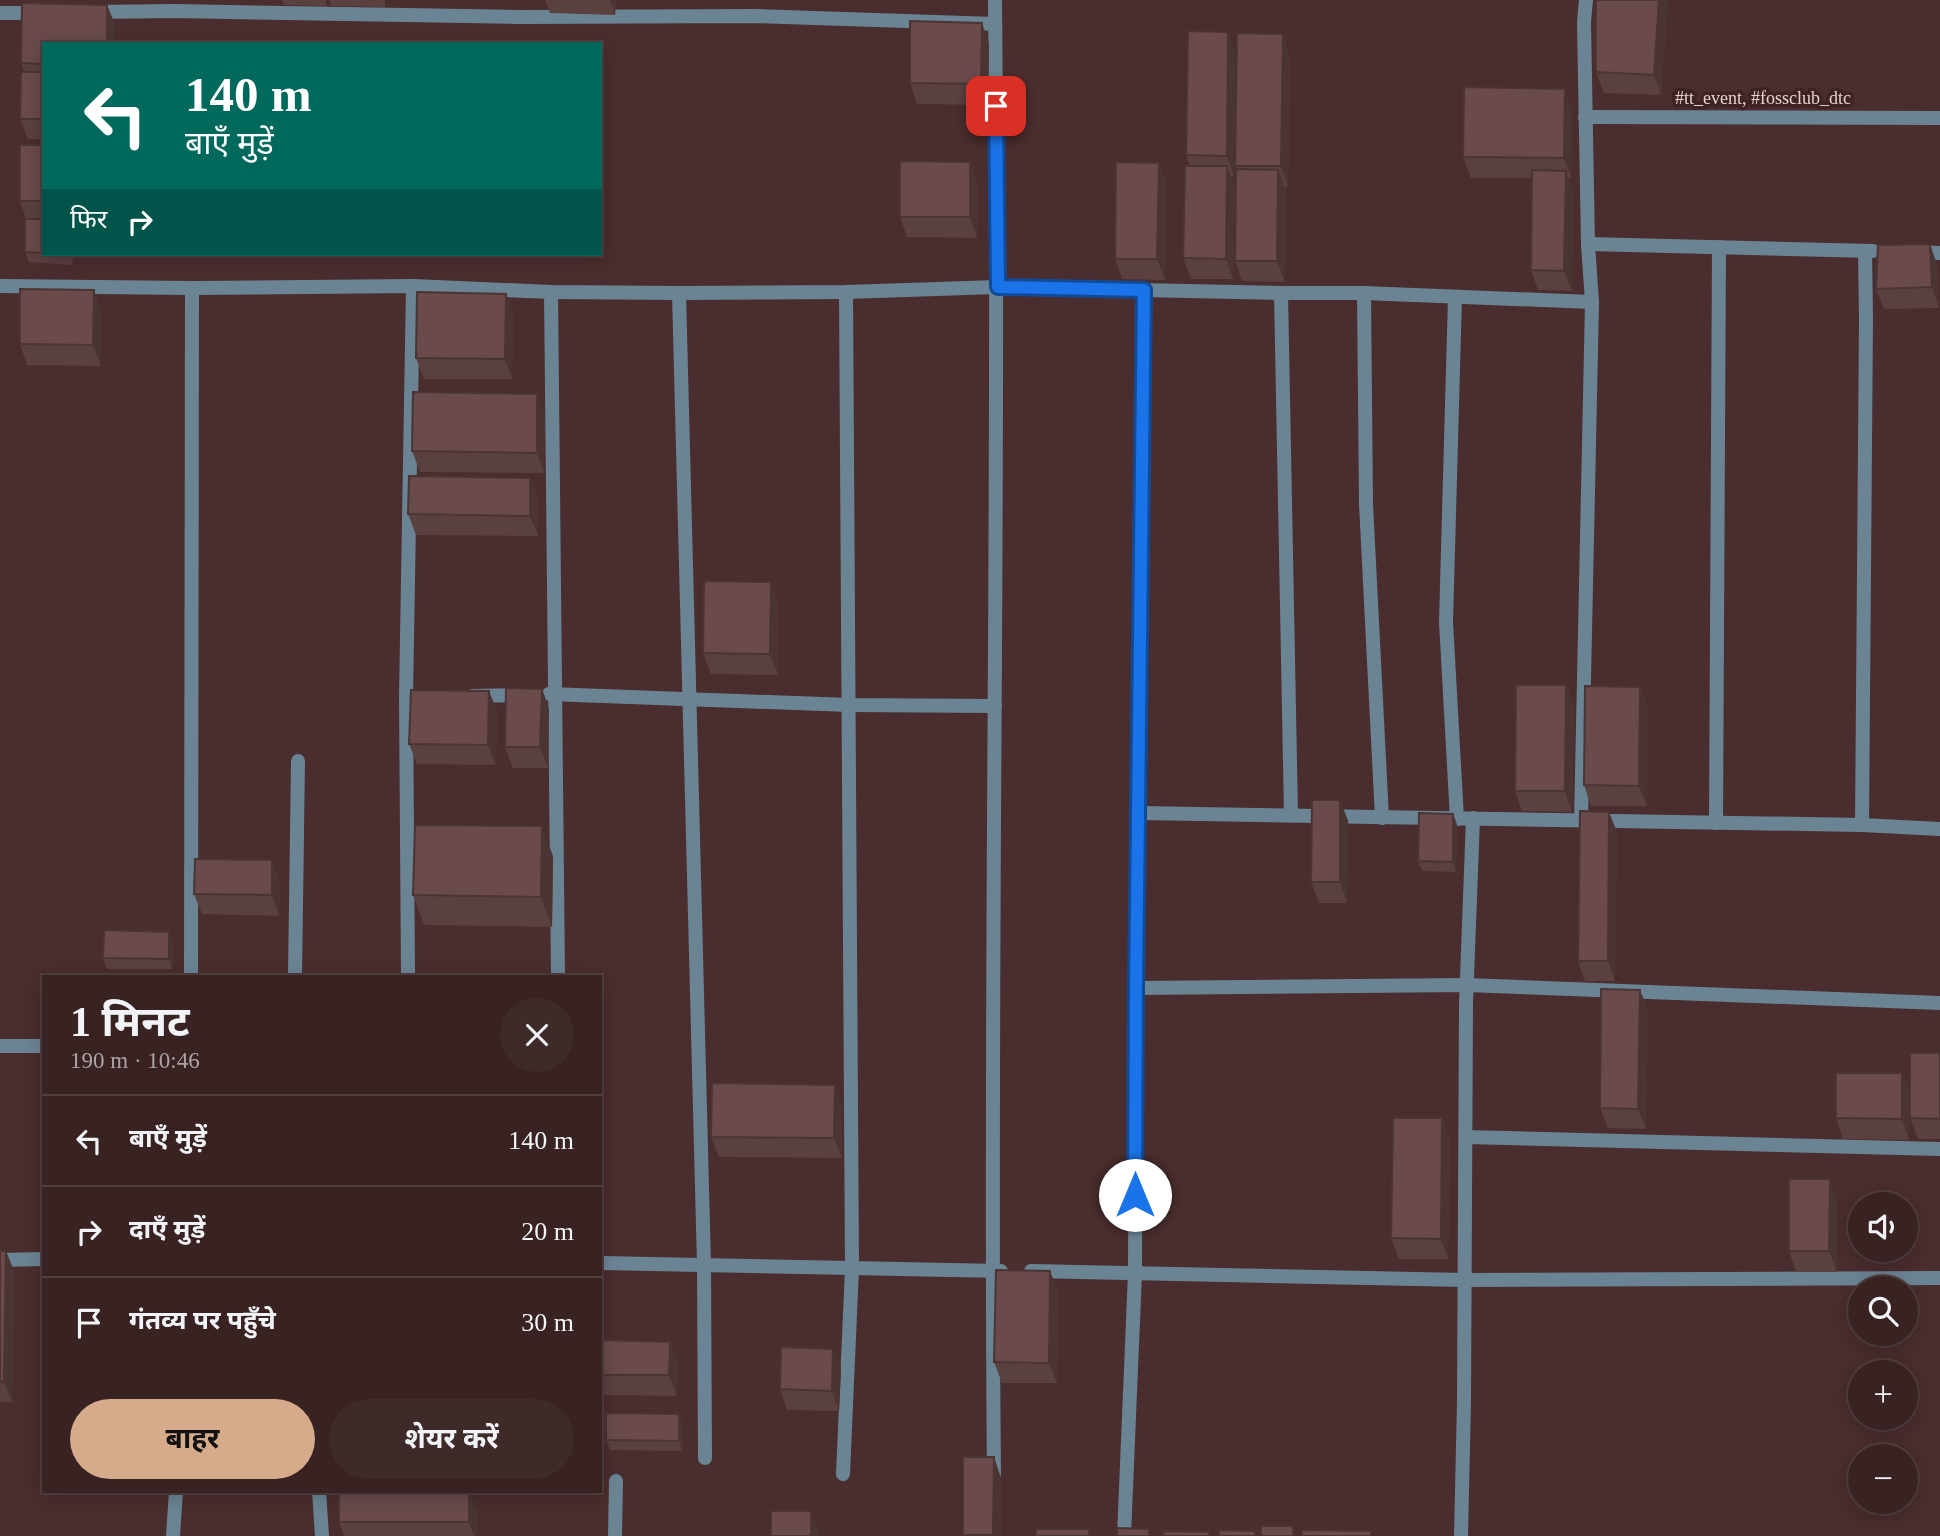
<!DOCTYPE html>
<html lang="hi">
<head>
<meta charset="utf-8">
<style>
	:root { --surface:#382222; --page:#3f2a2a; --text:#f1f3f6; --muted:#aba4a5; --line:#523f40; --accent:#d6ab8b }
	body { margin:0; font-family:"Times New Roman","Noto Sans Devanagari",serif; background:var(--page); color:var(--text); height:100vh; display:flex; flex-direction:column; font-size:26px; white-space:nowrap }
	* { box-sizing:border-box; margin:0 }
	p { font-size:23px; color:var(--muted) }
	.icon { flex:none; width:38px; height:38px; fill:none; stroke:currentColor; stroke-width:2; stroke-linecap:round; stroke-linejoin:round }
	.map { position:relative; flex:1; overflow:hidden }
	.panel { position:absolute; left:42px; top:975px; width:560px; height:518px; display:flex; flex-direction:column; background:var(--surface); border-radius:0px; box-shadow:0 4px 18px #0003,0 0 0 2px var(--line) }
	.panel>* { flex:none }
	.guide { position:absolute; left:42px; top:42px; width:560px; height:214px; border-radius:0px; box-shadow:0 4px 18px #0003,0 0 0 2px var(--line); background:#00695c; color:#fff; overflow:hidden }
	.buttons { position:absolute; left:1848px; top:1192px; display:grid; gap:14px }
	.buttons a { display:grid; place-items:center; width:70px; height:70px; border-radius:50%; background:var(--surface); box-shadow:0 4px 18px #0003,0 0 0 2px var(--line); font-size:35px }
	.pin { position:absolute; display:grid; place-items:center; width:60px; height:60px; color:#fff; margin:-30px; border-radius:14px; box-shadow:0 4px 10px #0006 }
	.me { position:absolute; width:77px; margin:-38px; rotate:0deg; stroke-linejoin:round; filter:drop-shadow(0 0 5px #0008) }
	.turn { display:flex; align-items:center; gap:24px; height:147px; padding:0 28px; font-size:32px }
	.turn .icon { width:91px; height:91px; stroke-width:2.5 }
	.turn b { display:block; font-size:49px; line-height:60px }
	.then { display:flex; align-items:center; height:66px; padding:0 28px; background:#0003; gap:14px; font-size:26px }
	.round { display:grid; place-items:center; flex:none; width:74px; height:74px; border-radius:37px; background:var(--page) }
	.overview { display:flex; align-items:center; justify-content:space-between; height:119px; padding:0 28px }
	h1 { font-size:42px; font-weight:700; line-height:52px }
	.cta { display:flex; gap:14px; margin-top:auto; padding:14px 28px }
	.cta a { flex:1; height:80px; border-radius:42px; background:var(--accent); color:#111; font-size:28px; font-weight:700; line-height:80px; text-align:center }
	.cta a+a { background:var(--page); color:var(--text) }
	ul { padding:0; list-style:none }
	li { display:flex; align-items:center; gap:21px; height:91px; padding:0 28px; border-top:2px solid var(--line) }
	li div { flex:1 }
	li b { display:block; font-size:26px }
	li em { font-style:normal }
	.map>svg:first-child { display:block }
</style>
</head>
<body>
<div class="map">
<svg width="1940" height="1536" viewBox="0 0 1940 1536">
	<rect width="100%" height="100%" fill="#4a2d2e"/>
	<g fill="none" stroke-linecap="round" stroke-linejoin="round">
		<!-- minor -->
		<g stroke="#6b8494" stroke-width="14">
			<polyline points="92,12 175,11 518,17 755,16 995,24"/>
			<polyline points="0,13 41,13"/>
			<polyline points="1585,117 1940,118"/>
			<polyline points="1588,244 1873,251"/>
			<polyline points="1915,252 1940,253"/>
			<polyline points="0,286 192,288 413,286 551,292 679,293 846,292 997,287 1281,293 1364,293 1592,302"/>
			<polyline points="551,292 558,976"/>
			<polyline points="679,293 704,1265 705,1458"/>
			<polyline points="1281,293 1291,815"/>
			<polyline points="1364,293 1366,504 1382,818"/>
			<polyline points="1455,297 1446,622 1457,819"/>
			<polyline points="549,694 849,705 995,706"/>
			<polyline points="472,696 525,695"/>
			<polyline points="1139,813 1862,825 1940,829"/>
			<polyline points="1581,821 1592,302 1588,244 1584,22 1586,0"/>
			<polyline points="1716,823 1719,247"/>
			<polyline points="1862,825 1866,318 1865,251"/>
			<polyline points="191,976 192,288"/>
			<polyline points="295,976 298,761"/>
			<polyline points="408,976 406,697 413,286"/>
			<polyline points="1136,988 1467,985 1940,1003"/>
			<polyline points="0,1046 44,1046"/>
			<polyline points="1466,1137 1940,1149"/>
			<polyline points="0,1260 44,1259"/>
			<polyline points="600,1263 1001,1271"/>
			<polyline points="1031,1271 1464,1280 1940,1278"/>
			<polyline points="843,1474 852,1268 846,292"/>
			<path d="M 994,1474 C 989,982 1000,491 995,0"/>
			<polyline points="319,1491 322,1536"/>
			<polyline points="173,1536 176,1491"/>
			<polyline points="615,1536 616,1481"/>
			<polyline points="1124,1536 1135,1273 1136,988 1144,290"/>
			<polyline points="1461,1536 1464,1401 1466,1004 1473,818"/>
		</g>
	</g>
	<!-- wall -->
	<g fill="#5b4040">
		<polygon points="282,0 326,0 326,6 284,5"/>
		<polygon points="329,0 385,0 385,7 331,6"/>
		<polygon points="545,0 616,0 615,15 550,13"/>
		<polygon points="1596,0 1668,0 1661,95 1604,93 1596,72"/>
		<polygon points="22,3 107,5 115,25 115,44 44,44 44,139 28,139 20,119 21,72 24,72 21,63"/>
		<polygon points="1228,32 1235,52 1234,176 1231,176 1235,187 1233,279 1191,279 1183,258 1190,166 1186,155"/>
		<polygon points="989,43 988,105 917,104 910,83"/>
		<polygon points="1290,55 1288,187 1285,187 1286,190 1285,282 1242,281 1235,261 1236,169 1235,166"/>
		<polygon points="1572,109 1571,178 1568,178 1573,192 1572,291 1538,290 1531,270 1532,178 1471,178 1463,157"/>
		<polygon points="44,145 44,254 74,254 73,265 29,262 25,252 26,219 20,201"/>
		<polygon points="1159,163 1166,183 1165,280 1122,279 1115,259"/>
		<polygon points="978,183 977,238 907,237 900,217"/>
		<polygon points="1937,265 1939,308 1884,309 1876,289"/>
		<polygon points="506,294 513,314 512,379 424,379 416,358"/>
		<polygon points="101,311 101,366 27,365 20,344"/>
		<polygon points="545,414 544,473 420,472 412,451"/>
		<polygon points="530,478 538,498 538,536 416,535 408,514"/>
		<polygon points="778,603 778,675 711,674 703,653"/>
		<polygon points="1566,685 1574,706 1572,812 1522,811 1515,791"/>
		<polygon points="1640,687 1648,708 1647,806 1591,806 1584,785"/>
		<polygon points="542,689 549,709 548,768 513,768 505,747"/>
		<polygon points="497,711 496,765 417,764 409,744"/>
		<polygon points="1340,800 1348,821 1347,903 1319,903 1311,882"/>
		<polygon points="1453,814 1457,825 1456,872 1422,871 1418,861"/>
		<polygon points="1617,832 1615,981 1585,981 1578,961"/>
		<polygon points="553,856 552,927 424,925 413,895"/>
		<polygon points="280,881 279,916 202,914 194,894"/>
		<polygon points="173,942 172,969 107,969 103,958"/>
		<polygon points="1648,1010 1646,1129 1608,1128 1600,1108"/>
		<polygon points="1940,1053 1940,1139 1918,1139 1910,1118"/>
		<polygon points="1902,1073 1910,1093 1909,1140 1843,1139 1836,1118"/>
		<polygon points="842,1105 842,1158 719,1157 711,1137"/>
		<polygon points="1442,1118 1450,1139 1448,1259 1399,1259 1391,1238"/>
		<polygon points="1837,1200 1837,1272 1796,1272 1789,1251"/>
		<polygon points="0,1251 14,1271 12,1402 0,1402"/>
		<polygon points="1050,1271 1058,1292 1057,1383 1002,1383 994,1362"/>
		<polygon points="600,1340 670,1342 678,1362 677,1396 604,1395 600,1385"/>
		<polygon points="833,1349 841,1369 839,1411 787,1410 780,1389"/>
		<polygon points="683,1425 682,1451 610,1450 606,1440"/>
		<polygon points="1001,1478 1001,1536 963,1536 963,1535"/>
		<polygon points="477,1509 477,1536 344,1536 339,1522"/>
	</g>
	<!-- shaded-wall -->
	<g fill="#4a3434">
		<polygon points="610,0 616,0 615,15"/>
		<polygon points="1659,0 1668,0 1668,1 1661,95 1654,75"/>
		<polygon points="107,5 115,25 115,44 107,44"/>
		<polygon points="982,23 989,43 988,105 981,84"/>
		<polygon points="1228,32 1235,52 1234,176 1227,156"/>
		<polygon points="1283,34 1290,55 1288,187 1281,166"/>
		<polygon points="1565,89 1572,109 1571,178 1564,158"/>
		<polygon points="970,162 978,183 977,238 970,217"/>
		<polygon points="1159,163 1166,183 1165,280 1157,259"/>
		<polygon points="1227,166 1235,187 1233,279 1226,259"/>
		<polygon points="1278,170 1286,190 1285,282 1277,261"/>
		<polygon points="1566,171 1573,192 1572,291 1564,271"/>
		<polygon points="1930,244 1937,265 1939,308 1932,287"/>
		<polygon points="70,254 74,254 73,265 70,255"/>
		<polygon points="94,290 101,311 101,366 93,345"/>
		<polygon points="506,294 513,314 512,379 505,359"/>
		<polygon points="537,394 545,414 544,473 537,453"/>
		<polygon points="530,478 538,498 538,536 530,516"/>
		<polygon points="771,582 778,603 778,675 770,654"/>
		<polygon points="1566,685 1574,706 1572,812 1565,791"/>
		<polygon points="1640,687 1648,708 1647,806 1639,786"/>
		<polygon points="542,689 549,709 548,768 540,747"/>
		<polygon points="489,691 497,711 496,765 488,745"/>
		<polygon points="1340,800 1348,821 1347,903 1340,882"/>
		<polygon points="1609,812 1617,832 1615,981 1608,961"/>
		<polygon points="1453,814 1457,825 1456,872 1453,862"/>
		<polygon points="542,826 553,856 552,927 541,897"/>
		<polygon points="272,860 280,881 279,916 272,895"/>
		<polygon points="169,932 173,942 172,969 169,959"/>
		<polygon points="1640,990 1648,1010 1646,1129 1638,1109"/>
		<polygon points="1902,1073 1910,1093 1909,1140 1902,1119"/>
		<polygon points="835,1085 842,1105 842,1158 834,1138"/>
		<polygon points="1442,1118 1450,1139 1448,1259 1441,1239"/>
		<polygon points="1830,1179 1837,1200 1837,1272 1829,1251"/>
		<polygon points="6,1251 14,1271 12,1402 4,1382"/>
		<polygon points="1050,1271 1058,1292 1057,1383 1049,1363"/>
		<polygon points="670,1342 678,1362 677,1396 669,1375"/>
		<polygon points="833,1349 841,1369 839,1411 832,1391"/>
		<polygon points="679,1414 683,1425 682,1451 679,1441"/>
		<polygon points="994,1457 1001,1478 1001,1536 993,1536 993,1535"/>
		<polygon points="469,1491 477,1509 477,1536 474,1536 469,1522"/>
		<polygon points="811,1511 819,1532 819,1536 811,1536"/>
	</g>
	<!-- building -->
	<g fill="#6a4a4b" stroke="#4a3434" stroke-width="2">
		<polygon points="1596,0 1659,0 1654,75 1596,72"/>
		<polygon points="22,3 107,5 107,44 44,44 44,64 21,63"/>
		<polygon points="910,21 982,23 981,84 910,83"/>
		<polygon points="1188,31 1228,32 1227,156 1186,155"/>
		<polygon points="1237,33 1283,34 1281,166 1235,166"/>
		<polygon points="21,72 44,72 44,119 20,119"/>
		<polygon points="1464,87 1565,89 1564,158 1463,157"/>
		<rect x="20" y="145" width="24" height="56"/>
		<polygon points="900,161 970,162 970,217 900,217"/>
		<polygon points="1116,162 1159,163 1157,259 1115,259"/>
		<polygon points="1185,166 1227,166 1226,259 1183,258"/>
		<polygon points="1236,169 1278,170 1277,261 1235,261"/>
		<polygon points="1532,170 1566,171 1564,271 1531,270"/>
		<polygon points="25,219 44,219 44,253 25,252"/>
		<polygon points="1930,244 1932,287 1876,289 1878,245"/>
		<polygon points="20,289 94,290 93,345 20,344"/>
		<polygon points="417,292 506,294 505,359 416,358"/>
		<polygon points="413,392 537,394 537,453 412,451"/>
		<polygon points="409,476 530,478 530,516 408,514"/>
		<polygon points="704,581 771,582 770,654 703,653"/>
		<polygon points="1516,685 1566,685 1565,791 1515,791"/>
		<polygon points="1585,686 1640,687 1639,786 1584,785"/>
		<polygon points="506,688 542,689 540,747 505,747"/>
		<polygon points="411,690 489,691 488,745 409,744"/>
		<polygon points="1312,800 1340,800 1340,882 1311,882"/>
		<polygon points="1580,811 1609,812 1608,961 1578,961"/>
		<polygon points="1419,813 1453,814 1453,862 1418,861"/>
		<polygon points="415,825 542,826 541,897 413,895"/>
		<polygon points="195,859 272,860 272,895 194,894"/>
		<polygon points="104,930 169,932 169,959 103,958"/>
		<polygon points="1601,989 1640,990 1638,1109 1600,1108"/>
		<polygon points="1910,1053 1940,1053 1940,1119 1910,1118"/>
		<polygon points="1836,1073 1902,1073 1902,1119 1836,1118"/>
		<polygon points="712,1083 835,1085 834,1138 711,1137"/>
		<polygon points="1393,1118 1442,1118 1441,1239 1391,1238"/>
		<polygon points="1789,1179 1830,1179 1829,1251 1789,1251"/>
		<polygon points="0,1251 6,1251 4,1382 0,1381"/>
		<polygon points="996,1270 1050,1271 1049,1363 994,1362"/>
		<polygon points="600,1340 670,1342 669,1375 600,1375"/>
		<polygon points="781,1347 833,1349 832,1391 780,1389"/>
		<polygon points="606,1413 679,1414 679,1441 606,1440"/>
		<polygon points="963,1457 994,1457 993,1535 963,1535"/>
		<rect x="339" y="1491" width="130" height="31"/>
		<rect x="771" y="1511" width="40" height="25"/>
		<rect x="1261" y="1526" width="32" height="10"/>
		<polygon points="1117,1528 1149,1529 1149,1536 1117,1536"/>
		<rect x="1036" y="1529" width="53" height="7"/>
		<polygon points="1219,1530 1255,1531 1255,1536 1219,1536"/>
		<polygon points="1302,1530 1371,1531 1371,1536 1302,1536"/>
		<polygon points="1164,1531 1209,1532 1209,1536 1163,1536"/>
	</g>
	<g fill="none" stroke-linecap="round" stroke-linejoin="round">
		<!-- route casing -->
		<g stroke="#114b97" stroke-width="18">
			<polyline id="route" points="996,106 998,287 1144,290 1136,988 1135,1195"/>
		</g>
		<!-- route -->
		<use href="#route" stroke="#1a73e8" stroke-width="12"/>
	</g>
	<g text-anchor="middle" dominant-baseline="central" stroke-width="7" stroke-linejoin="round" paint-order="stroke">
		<!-- street labels -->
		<g font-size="18" fill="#e4d1d1" stroke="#3f2324">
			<text x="1763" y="98">#tt_event, #fossclub_dtc</text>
		</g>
	</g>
</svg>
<div class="buttons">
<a><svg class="icon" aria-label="sound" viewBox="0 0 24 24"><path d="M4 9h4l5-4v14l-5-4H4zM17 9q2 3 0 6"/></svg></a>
<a><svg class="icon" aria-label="search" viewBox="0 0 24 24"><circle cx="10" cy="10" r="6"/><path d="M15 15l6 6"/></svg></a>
<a>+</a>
<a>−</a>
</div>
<div class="pin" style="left:996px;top:106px;background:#d93025"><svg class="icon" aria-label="arrive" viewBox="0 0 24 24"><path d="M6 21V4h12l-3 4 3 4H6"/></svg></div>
<svg class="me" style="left:1135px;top:1195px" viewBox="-20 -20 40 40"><circle r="19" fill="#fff"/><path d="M0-13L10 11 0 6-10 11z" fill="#1a73e8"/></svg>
<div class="guide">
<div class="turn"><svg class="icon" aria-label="left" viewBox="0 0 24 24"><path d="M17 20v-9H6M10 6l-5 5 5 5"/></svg><div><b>140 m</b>बाएँ मुड़ें</div></div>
<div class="then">फिर<svg class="icon" aria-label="right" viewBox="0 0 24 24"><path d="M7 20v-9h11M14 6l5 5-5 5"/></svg></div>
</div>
<section class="panel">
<div class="overview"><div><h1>1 मिनट</h1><p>190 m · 10:46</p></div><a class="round"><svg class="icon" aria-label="close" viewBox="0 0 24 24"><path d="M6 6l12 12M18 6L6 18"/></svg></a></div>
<ul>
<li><svg class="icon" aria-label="left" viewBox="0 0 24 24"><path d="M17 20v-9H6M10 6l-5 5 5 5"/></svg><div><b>बाएँ मुड़ें</b></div><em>140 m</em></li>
<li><svg class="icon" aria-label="right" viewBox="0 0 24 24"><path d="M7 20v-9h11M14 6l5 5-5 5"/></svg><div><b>दाएँ मुड़ें</b></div><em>20 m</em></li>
<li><svg class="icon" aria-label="arrive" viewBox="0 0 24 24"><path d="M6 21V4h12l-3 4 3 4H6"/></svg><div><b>गंतव्य पर पहुँचे</b></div><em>30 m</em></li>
</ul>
<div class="cta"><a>बाहर</a><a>शेयर करें</a></div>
</section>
</div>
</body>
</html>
